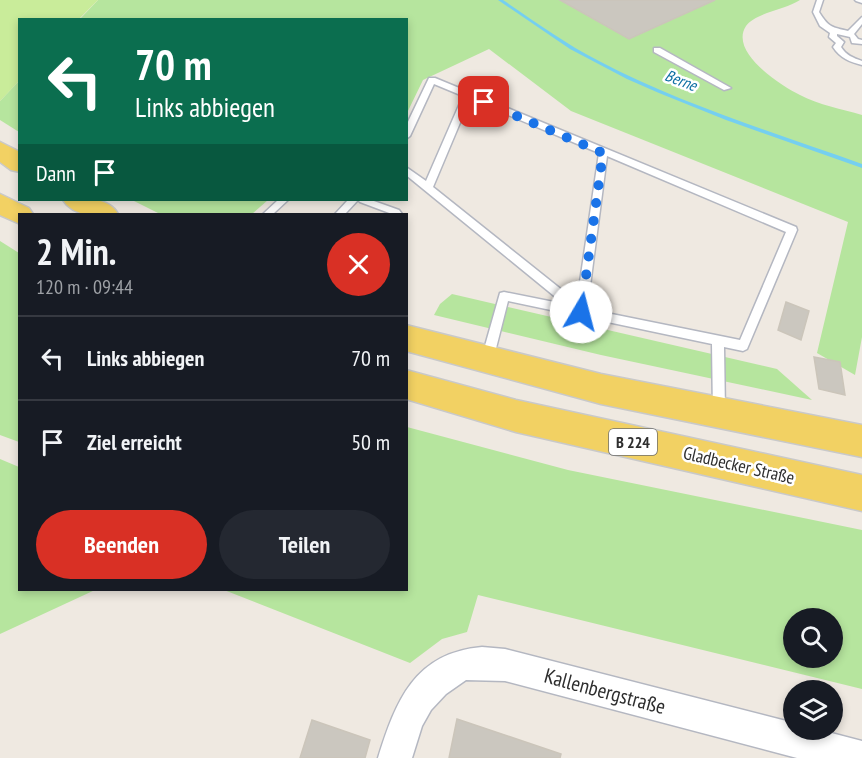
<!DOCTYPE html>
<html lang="de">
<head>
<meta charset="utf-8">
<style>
	:root { --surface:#171b24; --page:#242831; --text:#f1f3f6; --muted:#9ea1a6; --line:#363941; --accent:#d93025 }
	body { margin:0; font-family:"PT Sans Narrow",sans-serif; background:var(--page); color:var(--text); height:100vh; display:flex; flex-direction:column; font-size:22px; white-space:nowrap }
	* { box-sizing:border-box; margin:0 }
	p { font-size:20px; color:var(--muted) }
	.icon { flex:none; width:33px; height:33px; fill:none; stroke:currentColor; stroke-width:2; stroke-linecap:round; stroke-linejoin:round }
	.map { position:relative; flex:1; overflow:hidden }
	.sheet { position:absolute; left:18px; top:213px; width:390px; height:378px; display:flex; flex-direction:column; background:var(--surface); border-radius:0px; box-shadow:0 3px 9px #0003 }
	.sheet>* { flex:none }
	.hud { position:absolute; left:18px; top:18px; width:390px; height:183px; border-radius:0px; box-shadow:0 3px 9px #0003; background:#0b6e4f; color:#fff; overflow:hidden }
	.controls { position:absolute; left:783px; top:608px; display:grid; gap:12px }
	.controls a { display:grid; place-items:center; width:60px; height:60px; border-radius:50%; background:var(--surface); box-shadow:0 3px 9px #0003; font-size:30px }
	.pin { position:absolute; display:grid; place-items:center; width:51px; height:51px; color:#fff; margin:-26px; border-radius:12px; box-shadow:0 3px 9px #0006 }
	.me { position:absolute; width:66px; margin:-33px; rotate:8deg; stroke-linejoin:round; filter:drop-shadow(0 0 4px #0008) }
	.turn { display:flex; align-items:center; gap:21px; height:126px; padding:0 18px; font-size:27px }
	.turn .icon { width:78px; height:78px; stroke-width:2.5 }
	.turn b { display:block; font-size:42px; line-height:51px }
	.then { display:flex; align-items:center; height:57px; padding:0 18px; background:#0003; gap:12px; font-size:22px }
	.round { display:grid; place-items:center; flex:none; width:63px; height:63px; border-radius:32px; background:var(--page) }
	.overview { display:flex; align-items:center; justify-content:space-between; height:102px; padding:0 18px }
	h1 { font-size:36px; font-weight:600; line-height:45px }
	.primary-button { display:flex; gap:12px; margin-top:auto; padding:12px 18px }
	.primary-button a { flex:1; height:69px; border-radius:36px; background:var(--accent); color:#fff; font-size:24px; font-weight:600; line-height:69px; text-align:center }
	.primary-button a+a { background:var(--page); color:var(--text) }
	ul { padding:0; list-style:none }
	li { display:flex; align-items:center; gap:18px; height:84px; padding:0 18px; border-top:2px solid var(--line) }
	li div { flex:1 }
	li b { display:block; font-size:22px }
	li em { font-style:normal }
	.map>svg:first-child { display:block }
</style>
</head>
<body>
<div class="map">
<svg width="862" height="758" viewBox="0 0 862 758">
	<rect width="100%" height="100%" fill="#efe9e1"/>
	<!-- green -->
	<g fill="#b6e59e" fill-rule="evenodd">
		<path d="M 98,0 L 800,0 C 787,9 755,13 746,26 C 729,52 780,85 800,95 C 819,105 842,109 862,115 L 862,337 L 855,375 L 817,353 L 848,222 L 571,111 L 489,49 L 423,80 L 407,113 L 406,20 L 79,20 Z"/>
		<polygon points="19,81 19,132 0,120 0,101"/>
		<polygon points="132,200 268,200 252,214 160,214"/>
		<polygon points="0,241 19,253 19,442 0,435"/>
		<polygon points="452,294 777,369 812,400 601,355 434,315 440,304"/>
		<path d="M 407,427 L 568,470 L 862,530 L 862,689 L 478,595 L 467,632 L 442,639 L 410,663 L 224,590 L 406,590 ZM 794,618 L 832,618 L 832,657 L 794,657 Z"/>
		<polygon points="0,459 19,467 20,590 95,590 0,634"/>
	</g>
	<!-- pitch -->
	<polygon fill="#c9ec9a" points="0,0 98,0 79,19 20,20 19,81 0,101"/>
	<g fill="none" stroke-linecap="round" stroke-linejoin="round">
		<!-- stream -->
		<path fill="#75cff0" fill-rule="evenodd" d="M 498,0 L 503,0 C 534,21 566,44 599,61 C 683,105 773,132 862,164 L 862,168 L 726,120 L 659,93 L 627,79 L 570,49 Z"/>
	</g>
	<!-- building -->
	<g fill="#cbc7bf" stroke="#cbc5ba" stroke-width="1.5">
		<polygon points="560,0 715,0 629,39"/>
		<polygon points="786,302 809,311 801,340 778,330"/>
		<polygon points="814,357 840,362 845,395 819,389"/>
		<polygon points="457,719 561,754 560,758 449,758"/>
		<polygon points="312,720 370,740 365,758 300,758"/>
	</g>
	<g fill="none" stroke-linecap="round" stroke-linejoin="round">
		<!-- service casing -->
		<g stroke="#b4b7c1" stroke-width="3">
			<g id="service">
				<path d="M 817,0 L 823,0 L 819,12 C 829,28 832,27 848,31 L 862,17 L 862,24 L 854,34 L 858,39 L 862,40 L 862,44 L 852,43 L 850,37 L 837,34 L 837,36 L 844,42 L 841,47 C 846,55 853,58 862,61 L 862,65 C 850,62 840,58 833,47 L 836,43 L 829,37 L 830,33 L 820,26 L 813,12 Z"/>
				<polygon points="855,0 862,0 862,3 856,1"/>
				<polygon points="654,48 660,48 731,88 724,90 654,52"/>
				<path d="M 429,78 L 435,78 L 796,227 L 797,230 L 747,349 L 743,351 L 724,347 L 725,413 L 723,417 L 719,419 L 715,417 L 713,413 L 712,344 L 508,301 L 493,360 L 491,364 L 483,364 L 481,360 L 500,293 L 504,292 L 564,304 L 406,175 L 406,167 L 426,181 L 463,96 L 434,84 L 410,136 L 406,139 L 406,126 ZM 470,99 L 599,153 L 577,302 L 433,187 ZM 607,156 L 786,232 L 740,340 L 587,309 Z"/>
				<polygon points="278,200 288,200 273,214 263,214"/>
				<polygon points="348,200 358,200 345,214 335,214"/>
				<polygon points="358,200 371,200 399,210 402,214 392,214 360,202"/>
			</g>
		</g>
		<!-- minor casing -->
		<g stroke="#b4b7c1" stroke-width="3">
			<path id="minor" d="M 482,647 L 505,649 L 794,723 L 794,729 L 816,729 L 862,741 L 862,758 L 797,758 L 505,681 L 466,680 L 446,694 L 431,710 L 422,726 L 412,758 L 378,758 C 396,701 414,653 482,647 Z"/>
		</g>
		<!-- primary casing -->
		<g stroke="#c9c9c9" stroke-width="3">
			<g id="primary">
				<polygon points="0,142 20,152 20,172 11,170 0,162"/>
				<polygon points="0,194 29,208 33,214 20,214 20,224 0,215"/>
				<path d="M 63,200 C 81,198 108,196 118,214 C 100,216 74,218 63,200 Z"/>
				<polygon points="406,325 601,374 862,425 862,457 601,404 406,351"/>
				<polygon points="406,370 516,400 862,475 862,511 516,432 406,399"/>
			</g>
		</g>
		<!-- service -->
		<use href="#service" fill="#fff" fill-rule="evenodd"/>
		<!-- minor -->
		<use href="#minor" fill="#fff" fill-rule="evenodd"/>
		<!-- primary -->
		<use href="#primary" fill="#f2d163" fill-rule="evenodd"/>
	</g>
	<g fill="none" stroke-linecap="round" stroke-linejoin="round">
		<!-- route -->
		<polyline stroke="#1a73e8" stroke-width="10" stroke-dasharray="0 18" points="484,102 603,153 581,312"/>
	</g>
	<g text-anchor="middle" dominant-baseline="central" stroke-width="5" stroke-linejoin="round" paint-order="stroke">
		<!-- far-water labels -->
		<g font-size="16" font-style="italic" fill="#0d6fa3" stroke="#fff">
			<text transform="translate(681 80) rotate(21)">Berne</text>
		</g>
		<!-- shield labels -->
		<rect fill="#fff" stroke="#6d6d6d" stroke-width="1.5" x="609" y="429" width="48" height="26" rx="4.5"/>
		<g font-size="16" font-weight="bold" fill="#2e2e2e">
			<text x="633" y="442">B 224</text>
		</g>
		<!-- street labels -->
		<g font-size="18" fill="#2e2e2e" stroke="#fff">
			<text transform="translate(739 465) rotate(13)">Gladbecker Straße</text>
		</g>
		<!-- near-street labels -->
		<g font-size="21" fill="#2e2e2e" stroke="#fff">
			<text transform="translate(605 691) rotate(15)">Kallenbergstraße</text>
		</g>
	</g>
</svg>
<div class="controls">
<a><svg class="icon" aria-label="search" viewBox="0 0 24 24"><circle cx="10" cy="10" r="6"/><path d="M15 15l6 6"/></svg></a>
<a><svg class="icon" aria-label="layers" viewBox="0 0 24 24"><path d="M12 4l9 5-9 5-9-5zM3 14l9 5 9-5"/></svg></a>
</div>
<div class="pin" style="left:484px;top:102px;background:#d93025"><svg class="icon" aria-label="arrive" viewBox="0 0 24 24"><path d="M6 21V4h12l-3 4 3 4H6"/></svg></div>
<svg class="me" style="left:581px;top:312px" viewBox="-20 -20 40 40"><circle r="19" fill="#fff"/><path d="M0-13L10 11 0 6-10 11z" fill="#1a73e8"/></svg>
<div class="hud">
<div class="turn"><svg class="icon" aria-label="left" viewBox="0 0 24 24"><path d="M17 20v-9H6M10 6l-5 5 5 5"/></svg><div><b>70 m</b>Links abbiegen</div></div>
<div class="then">Dann<svg class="icon" aria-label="arrive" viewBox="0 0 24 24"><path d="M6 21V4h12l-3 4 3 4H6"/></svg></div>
</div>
<section class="sheet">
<div class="overview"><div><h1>2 Min.</h1><p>120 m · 09:44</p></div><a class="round" style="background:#d93025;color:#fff"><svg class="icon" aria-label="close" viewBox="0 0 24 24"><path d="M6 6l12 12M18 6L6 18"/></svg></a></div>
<ul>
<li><svg class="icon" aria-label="left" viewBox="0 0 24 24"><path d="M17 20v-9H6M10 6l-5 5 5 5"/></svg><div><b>Links abbiegen</b></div><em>70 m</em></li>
<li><svg class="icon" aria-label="arrive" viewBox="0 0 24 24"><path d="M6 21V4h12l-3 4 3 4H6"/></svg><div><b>Ziel erreicht</b></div><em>50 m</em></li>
</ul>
<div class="primary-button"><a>Beenden</a><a>Teilen</a></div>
</section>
</div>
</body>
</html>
